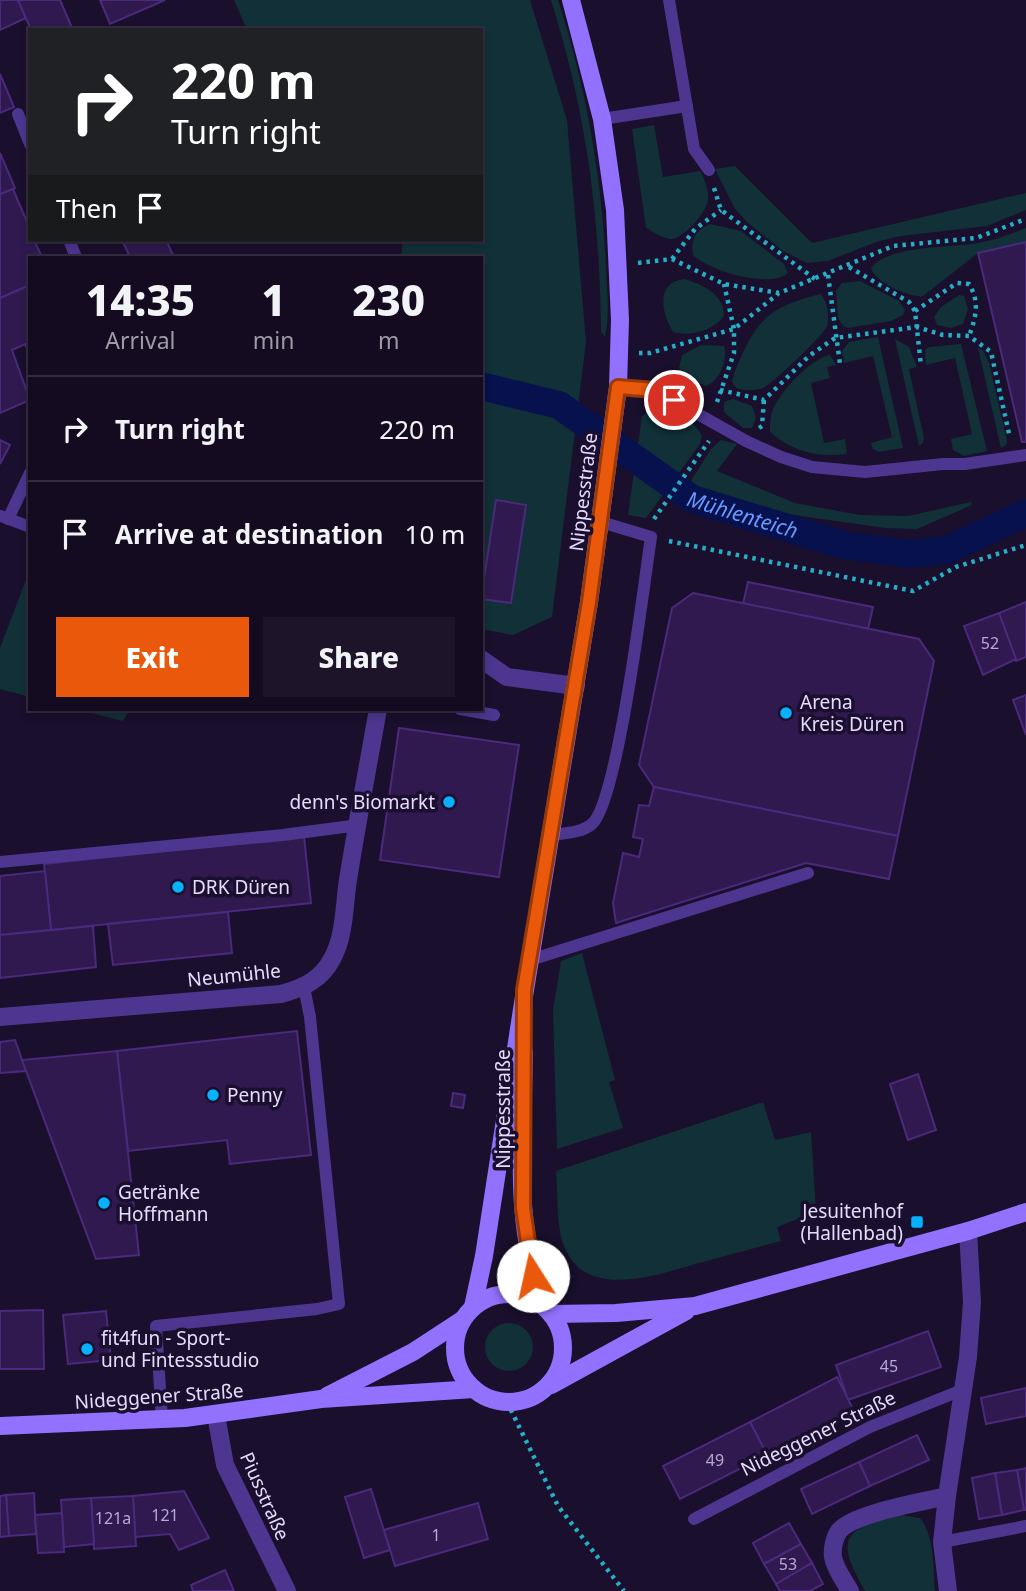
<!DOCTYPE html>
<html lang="en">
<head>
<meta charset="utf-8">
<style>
	:root { --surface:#140b21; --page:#1d142a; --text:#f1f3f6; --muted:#9d9ba5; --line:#332b3f; --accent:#ea580c }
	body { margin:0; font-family:"Noto Sans",sans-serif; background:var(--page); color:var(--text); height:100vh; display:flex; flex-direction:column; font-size:26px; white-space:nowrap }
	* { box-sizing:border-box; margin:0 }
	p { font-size:23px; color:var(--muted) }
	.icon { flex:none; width:38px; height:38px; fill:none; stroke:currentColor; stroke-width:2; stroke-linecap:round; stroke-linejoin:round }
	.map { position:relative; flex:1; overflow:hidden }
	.side { position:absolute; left:28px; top:256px; width:455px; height:455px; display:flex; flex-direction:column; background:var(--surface); border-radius:0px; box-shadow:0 4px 10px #0003,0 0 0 2px var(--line) }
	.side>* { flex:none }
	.top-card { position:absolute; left:28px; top:28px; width:455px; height:214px; border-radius:0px; box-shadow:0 4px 10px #0003,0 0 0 2px var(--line); background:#202124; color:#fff; overflow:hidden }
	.pin { position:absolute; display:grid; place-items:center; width:60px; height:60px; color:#fff; margin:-30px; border:4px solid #fff; border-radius:50%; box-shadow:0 2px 7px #0007 }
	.me { position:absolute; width:77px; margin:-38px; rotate:350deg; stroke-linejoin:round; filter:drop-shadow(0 0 5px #0008) }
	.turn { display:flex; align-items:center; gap:24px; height:147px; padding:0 28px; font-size:32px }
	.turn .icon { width:91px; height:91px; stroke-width:2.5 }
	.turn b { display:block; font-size:49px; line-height:60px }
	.then { display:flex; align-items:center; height:66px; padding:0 28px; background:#0003; gap:14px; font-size:26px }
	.eta { display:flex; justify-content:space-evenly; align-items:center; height:119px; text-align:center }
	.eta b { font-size:42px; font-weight:800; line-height:49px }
	.action { display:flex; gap:14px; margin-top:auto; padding:14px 28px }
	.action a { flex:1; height:80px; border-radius:0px; background:var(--accent); color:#fff; font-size:28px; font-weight:800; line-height:80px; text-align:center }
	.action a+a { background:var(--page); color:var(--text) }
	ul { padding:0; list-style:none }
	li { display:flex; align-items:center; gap:21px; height:105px; padding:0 28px; border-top:2px solid var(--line) }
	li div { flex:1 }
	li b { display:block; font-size:26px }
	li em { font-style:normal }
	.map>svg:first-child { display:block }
</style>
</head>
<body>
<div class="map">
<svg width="1026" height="1591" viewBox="0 0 1026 1591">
	<rect width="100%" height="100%" fill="#1a0f2c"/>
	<!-- green -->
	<g fill="#113037">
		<polygon points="234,0 530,0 567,120 586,342 552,617 513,635 481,629 481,257 401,257 403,240 481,240 481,30 247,30"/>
		<path d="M 551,0 L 558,0 C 586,87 602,176 606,268 C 607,289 610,316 605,337 L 601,332 C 600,215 586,112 551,0 Z"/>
		<path d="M 654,125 L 663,177 L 701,171 C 704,180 709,189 708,199 C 708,211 684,238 672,239 C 662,239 654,232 646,228 L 632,129 Z"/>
		<polygon points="735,166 812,243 1026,193 1026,210 987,226 901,236 876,242 828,261 807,263 783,251 747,222 735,209 715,169"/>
		<path d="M 710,224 L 741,231 L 784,264 L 788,273 C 770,289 709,271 693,255 C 690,240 695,230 710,224 Z"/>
		<path d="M 1026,228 L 1026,242 L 978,253 L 923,296 C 910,298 874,282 871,268 C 892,243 953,249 983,242 C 998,239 1012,233 1026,228 Z"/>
		<path d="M 685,279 C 703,285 724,294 724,316 C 712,331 691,337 673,332 C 661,312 655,282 685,279 Z"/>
		<polygon points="860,281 899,301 905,310 903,315 891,321 848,328 843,326 838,318 836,291 842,283"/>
		<path d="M 821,294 C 827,301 830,317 827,326 C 824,335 773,383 763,388 C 755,391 744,391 736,388 L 732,381 L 734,374 C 754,323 766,307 821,294 Z"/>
		<polygon points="959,295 964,296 968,309 963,324 951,328 937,325 934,317 941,307"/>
		<polygon points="878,337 903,448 879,452 873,449 871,443 892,437 873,356 844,363 842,351 849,342"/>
		<polygon points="895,339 909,347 917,367 909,369 924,438 923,443 919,446"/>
		<polygon points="961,344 987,451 964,456 953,450 951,439 972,434 955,358 926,365 925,350 929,347"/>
		<path d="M 701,345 L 724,346 C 728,360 720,380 706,386 L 688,379 L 679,368 L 682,355 Z"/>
		<polygon points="978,348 983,351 989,363 1007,441 1006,445 1001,448"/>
		<path d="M 830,355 L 836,365 L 827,367 L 830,378 L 811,383 L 824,443 L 845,439 L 847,454 C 817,458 792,451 770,432 C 770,424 770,417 773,409 C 781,391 810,359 830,355 Z"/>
		<polygon points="733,399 752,406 756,418 752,428 743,428 724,412 724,402"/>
		<path d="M 666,409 C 683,414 693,420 702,436 L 700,444 L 646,518 L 628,515 L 642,416 L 651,411 Z"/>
		<polygon points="721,440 737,444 717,471 795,503 860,515 908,516 971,502 972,505 917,529 885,528 765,511 711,498 689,484 711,449"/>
		<polygon points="30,569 30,697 0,689 0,648"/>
		<polygon points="75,709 130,709 123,721"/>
		<polygon points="582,953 615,1080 609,1082 623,1128 557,1149 553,1010 561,961"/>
		<path d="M 763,1102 L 775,1140 L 811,1132 L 816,1212 L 777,1227 L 781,1241 C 755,1248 729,1255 703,1262 C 662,1273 586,1303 564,1246 C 556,1226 558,1193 556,1171 Z"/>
		<circle cx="509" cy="1347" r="24"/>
		<path d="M 901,1515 L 920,1518 C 935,1537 933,1568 935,1591 L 865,1591 C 834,1536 843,1530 901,1515 Z"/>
	</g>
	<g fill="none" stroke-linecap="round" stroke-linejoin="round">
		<!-- canal -->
		<path stroke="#06114e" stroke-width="28" id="s1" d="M 481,386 L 559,405 L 692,499 L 844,545 L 909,554 L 947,550 L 1026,513"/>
	</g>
	<!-- building -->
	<g fill="#2f194f" stroke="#4b297d" stroke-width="2">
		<polygon points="0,0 18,0 26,18 0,30"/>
		<polygon points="18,0 60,0 73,30 31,30"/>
		<polygon points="100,0 165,0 110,24"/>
		<polygon points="0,74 14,107 0,113"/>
		<polygon points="0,153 15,188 0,194"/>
		<polygon points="13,189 30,229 30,240 34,240 42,257 30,257 30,285 0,298 0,194"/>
		<polygon points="122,240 166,240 174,257 130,257"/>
		<polygon points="1026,242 1026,442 1022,442 978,253"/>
		<polygon points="30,285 30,354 25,344 12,350 30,400 0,413 0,298"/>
		<polygon points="0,440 10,445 0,464"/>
		<polygon points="496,500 526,505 511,603 481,599"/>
		<polygon points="748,582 873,607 868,629 743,604"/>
		<polygon points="693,593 919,639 934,661 898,836 654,787 639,765 672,608"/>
		<polygon points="1026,602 1026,657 1016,661 999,613"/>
		<polygon points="999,613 1016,659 983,675 964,626"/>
		<polygon points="1026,695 1026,735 1013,700"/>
		<polygon points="399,728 519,745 499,877 380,860"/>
		<polygon points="654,787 898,836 889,879 806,863 616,923 613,903 623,853 639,857 643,839 633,837 639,805 649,806"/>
		<polygon points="304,836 311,903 51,930 44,864"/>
		<polygon points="45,871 51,930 0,935 0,876"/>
		<polygon points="228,912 232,953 113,965 108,924"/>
		<polygon points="93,926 96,967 0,978 0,935"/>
		<polygon points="297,1031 311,1155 230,1164 227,1140 128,1151 117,1051"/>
		<polygon points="15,1040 26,1071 0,1073 0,1042"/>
		<polygon points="117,1051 139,1255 96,1259 22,1060"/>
		<polygon points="918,1074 936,1130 908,1140 890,1084"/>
		<polygon points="453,1093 465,1095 463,1108 451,1106"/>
		<polygon points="43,1310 44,1369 0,1369 0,1311"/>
		<polygon points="106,1311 111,1360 68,1364 63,1315"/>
		<polygon points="928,1331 941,1367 848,1400 836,1365"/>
		<polygon points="837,1377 854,1411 767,1455 750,1422"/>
		<polygon points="1026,1388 1026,1416 986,1424 981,1398"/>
		<polygon points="750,1422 767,1455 680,1499 663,1466"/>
		<polygon points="917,1435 929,1460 870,1486 859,1462"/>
		<polygon points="859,1462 870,1486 812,1514 801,1489"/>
		<polygon points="1026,1468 1026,1510 1024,1510 1017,1470"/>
		<polygon points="1017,1470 1024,1510 1002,1515 995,1473"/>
		<polygon points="995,1473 1002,1515 979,1519 972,1478"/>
		<polygon points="371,1489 390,1550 364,1558 345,1497"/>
		<polygon points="184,1491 209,1538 179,1550 170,1534 135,1537 133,1496"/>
		<polygon points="34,1493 36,1534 9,1536 6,1495"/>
		<polygon points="6,1495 9,1536 0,1537 0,1496"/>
		<polygon points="133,1496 136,1546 94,1549 91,1498"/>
		<polygon points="91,1498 94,1544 64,1547 61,1500"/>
		<polygon points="478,1503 488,1539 395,1566 384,1530"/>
		<polygon points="62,1513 64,1552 38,1553 35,1515"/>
		<polygon points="789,1523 801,1544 764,1564 753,1543"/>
		<polygon points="801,1544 812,1563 776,1584 764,1564"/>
		<polygon points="812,1563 823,1584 810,1591 780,1591 776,1584"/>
		<polygon points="225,1570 234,1591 193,1591 191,1585"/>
	</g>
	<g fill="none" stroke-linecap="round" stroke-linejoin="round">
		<!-- path -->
		<g stroke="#25afc7" stroke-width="4.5" stroke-dasharray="3.5 5" stroke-linecap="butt">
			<polyline points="714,188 721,210 815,279"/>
			<polyline points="672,259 695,229 721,210"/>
			<polyline points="638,263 672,259 724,284 779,293 893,246 976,238 1026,219"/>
			<polyline points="849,267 909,302 915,311 921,366"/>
			<polyline points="828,275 840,364"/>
			<path d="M 915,311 L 957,283 L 969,284 C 980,302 976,317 969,336"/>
			<polyline points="639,353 650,353 734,329 778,294"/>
			<polyline points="720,390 764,400 809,356 835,338 917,327 943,335 969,336 991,352 1010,438"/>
			<polyline points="717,402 734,353 734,329 724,284"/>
			<polyline points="759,428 762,426 764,400"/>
			<polyline points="654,519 709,441"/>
			<polyline points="669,541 913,591 956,567 1026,545"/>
			<polyline points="507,1402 558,1506 624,1591"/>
		</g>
		<!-- lane -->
		<g stroke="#4c368f" stroke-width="12">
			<polyline points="669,0 694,149 709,170"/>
			<polyline points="18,114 30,144"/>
			<polyline points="602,119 687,106"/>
			<polyline points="69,240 76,257"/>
			<polyline points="618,387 655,390 746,441 781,457 812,467 865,472 943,464 965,464 1026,455"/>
			<polyline points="1,516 30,527"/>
			<polyline points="8,519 30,473"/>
			<polyline points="460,709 494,715"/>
			<path d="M 551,835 C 565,833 581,833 592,824 C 618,801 644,583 651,537 L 601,522"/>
			<polyline points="0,862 283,835 359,825"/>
			<polyline points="530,960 808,873"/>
			<polyline points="162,1420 156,1326 317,1309 339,1304 310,1017 304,987"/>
			<polyline points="694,1519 870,1427 962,1390"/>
			<polyline points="942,1542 1026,1526"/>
		</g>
		<!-- street -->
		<g stroke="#4c368f" stroke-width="18">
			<polyline points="481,659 507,677 576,686"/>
			<path d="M 0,1017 L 281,994 C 303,988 321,980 332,959 C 345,936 344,905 348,880 C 357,823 368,766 378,709"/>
			<polyline points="216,1415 225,1465 287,1591"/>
			<path d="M 850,1591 C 844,1580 835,1569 833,1557 C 832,1549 834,1538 839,1531 C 854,1513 923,1502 947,1496"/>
			<polyline points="948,1591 942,1542 947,1496 968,1357 972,1302 968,1231"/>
		</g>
		<!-- secondary -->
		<g stroke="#9271ff" stroke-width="18">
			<path d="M 524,1053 C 523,1137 512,1229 546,1308"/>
			<circle cx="509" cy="1348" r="54"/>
			<polyline points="473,1307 484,1256 525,990 589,602 618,387 620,320 615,210 602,119 571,0"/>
			<polyline points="551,1314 616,1313 695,1306 968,1231 1026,1212"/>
			<polyline points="551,1385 686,1311"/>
			<polyline points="327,1396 413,1352 462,1320"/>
			<polyline points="0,1426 185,1418 321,1399 474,1389"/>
		</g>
	</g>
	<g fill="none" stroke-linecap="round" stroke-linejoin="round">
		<!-- route casing -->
		<g stroke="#983908" stroke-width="18">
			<polyline id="route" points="533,1276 523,1208 524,990 589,602 618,387 655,390 674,400"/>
		</g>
		<!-- route -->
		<use href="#route" stroke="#ea580c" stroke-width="12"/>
	</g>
	<!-- markers -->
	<g fill="#06b2ff" stroke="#1a0f2c" stroke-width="2.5">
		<circle cx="786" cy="713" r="7"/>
		<circle cx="449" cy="802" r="7"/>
		<circle cx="178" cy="887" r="7"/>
		<circle cx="213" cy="1095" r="7"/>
		<circle cx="104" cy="1203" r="7"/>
		<rect x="910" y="1215" width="14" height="14" rx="3.5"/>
		<circle cx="87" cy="1349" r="7"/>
	</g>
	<g text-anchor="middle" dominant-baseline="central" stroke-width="7" stroke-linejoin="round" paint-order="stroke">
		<!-- number labels -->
		<g font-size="16" fill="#b8aad3">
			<text x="990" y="643">52</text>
			<text x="889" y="1366">45</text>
			<text x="715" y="1460">49</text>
			<text x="165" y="1515">121</text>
			<text x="113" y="1518">121a</text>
			<text x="436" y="1535">1</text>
			<text x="788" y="1564">53</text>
		</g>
		<!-- street labels -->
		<g font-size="19" fill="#e6daff" stroke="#1a0f2c">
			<text transform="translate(583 492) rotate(-83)">Nippesstraße</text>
			<text transform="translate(234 975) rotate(-6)">Neumühle</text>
			<text transform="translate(503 1109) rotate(-90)">Nippesstraße</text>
			<text transform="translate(159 1396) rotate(-4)">Nideggener Straße</text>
			<text transform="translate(818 1433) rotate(-26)">Nideggener Straße</text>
			<text transform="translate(265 1496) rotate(66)">Piusstraße</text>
		</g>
		<!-- poi labels -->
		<g font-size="19" fill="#e6daff" stroke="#1a0f2c" text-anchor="start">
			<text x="800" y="702">Arena<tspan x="800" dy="22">Kreis Düren</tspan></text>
			<text x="435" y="802" text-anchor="end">denn's Biomarkt</text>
			<text x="192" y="887">DRK Düren</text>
			<text x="227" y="1095">Penny</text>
			<text x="118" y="1192">Getränke<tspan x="118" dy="22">Hoffmann</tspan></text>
			<text x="903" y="1211" text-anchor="end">Jesuitenhof<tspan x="903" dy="22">(Hallenbad)</tspan></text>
			<text x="101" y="1338">fit4fun - Sport-<tspan x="101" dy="22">und Fintessstudio</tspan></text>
		</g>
		<!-- water labels -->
		<g font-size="21" font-style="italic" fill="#6899ff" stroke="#1a0f2c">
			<text stroke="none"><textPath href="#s1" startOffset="296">Mühlenteich</textPath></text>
		</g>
	</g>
</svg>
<div class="pin" style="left:674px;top:400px;background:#d93025"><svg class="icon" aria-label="arrive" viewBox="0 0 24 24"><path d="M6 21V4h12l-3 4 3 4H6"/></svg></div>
<svg class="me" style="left:533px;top:1276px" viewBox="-20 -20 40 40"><circle r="19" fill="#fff"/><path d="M0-13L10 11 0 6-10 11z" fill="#ea580c"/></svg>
<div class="top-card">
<div class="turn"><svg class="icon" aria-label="right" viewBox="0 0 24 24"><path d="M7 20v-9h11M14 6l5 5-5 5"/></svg><div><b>220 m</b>Turn right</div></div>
<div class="then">Then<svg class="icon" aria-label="arrive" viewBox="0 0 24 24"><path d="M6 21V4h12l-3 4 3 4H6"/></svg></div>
</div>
<section class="side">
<div class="eta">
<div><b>14:35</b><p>Arrival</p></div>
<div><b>1</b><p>min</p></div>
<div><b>230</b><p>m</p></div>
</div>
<ul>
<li><svg class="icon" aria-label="right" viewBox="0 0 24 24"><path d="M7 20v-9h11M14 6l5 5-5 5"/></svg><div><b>Turn right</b></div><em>220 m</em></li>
<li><svg class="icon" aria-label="arrive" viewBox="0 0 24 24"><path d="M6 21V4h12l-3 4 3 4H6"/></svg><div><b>Arrive at destination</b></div><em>10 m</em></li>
</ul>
<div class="action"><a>Exit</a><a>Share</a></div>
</section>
</div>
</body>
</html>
